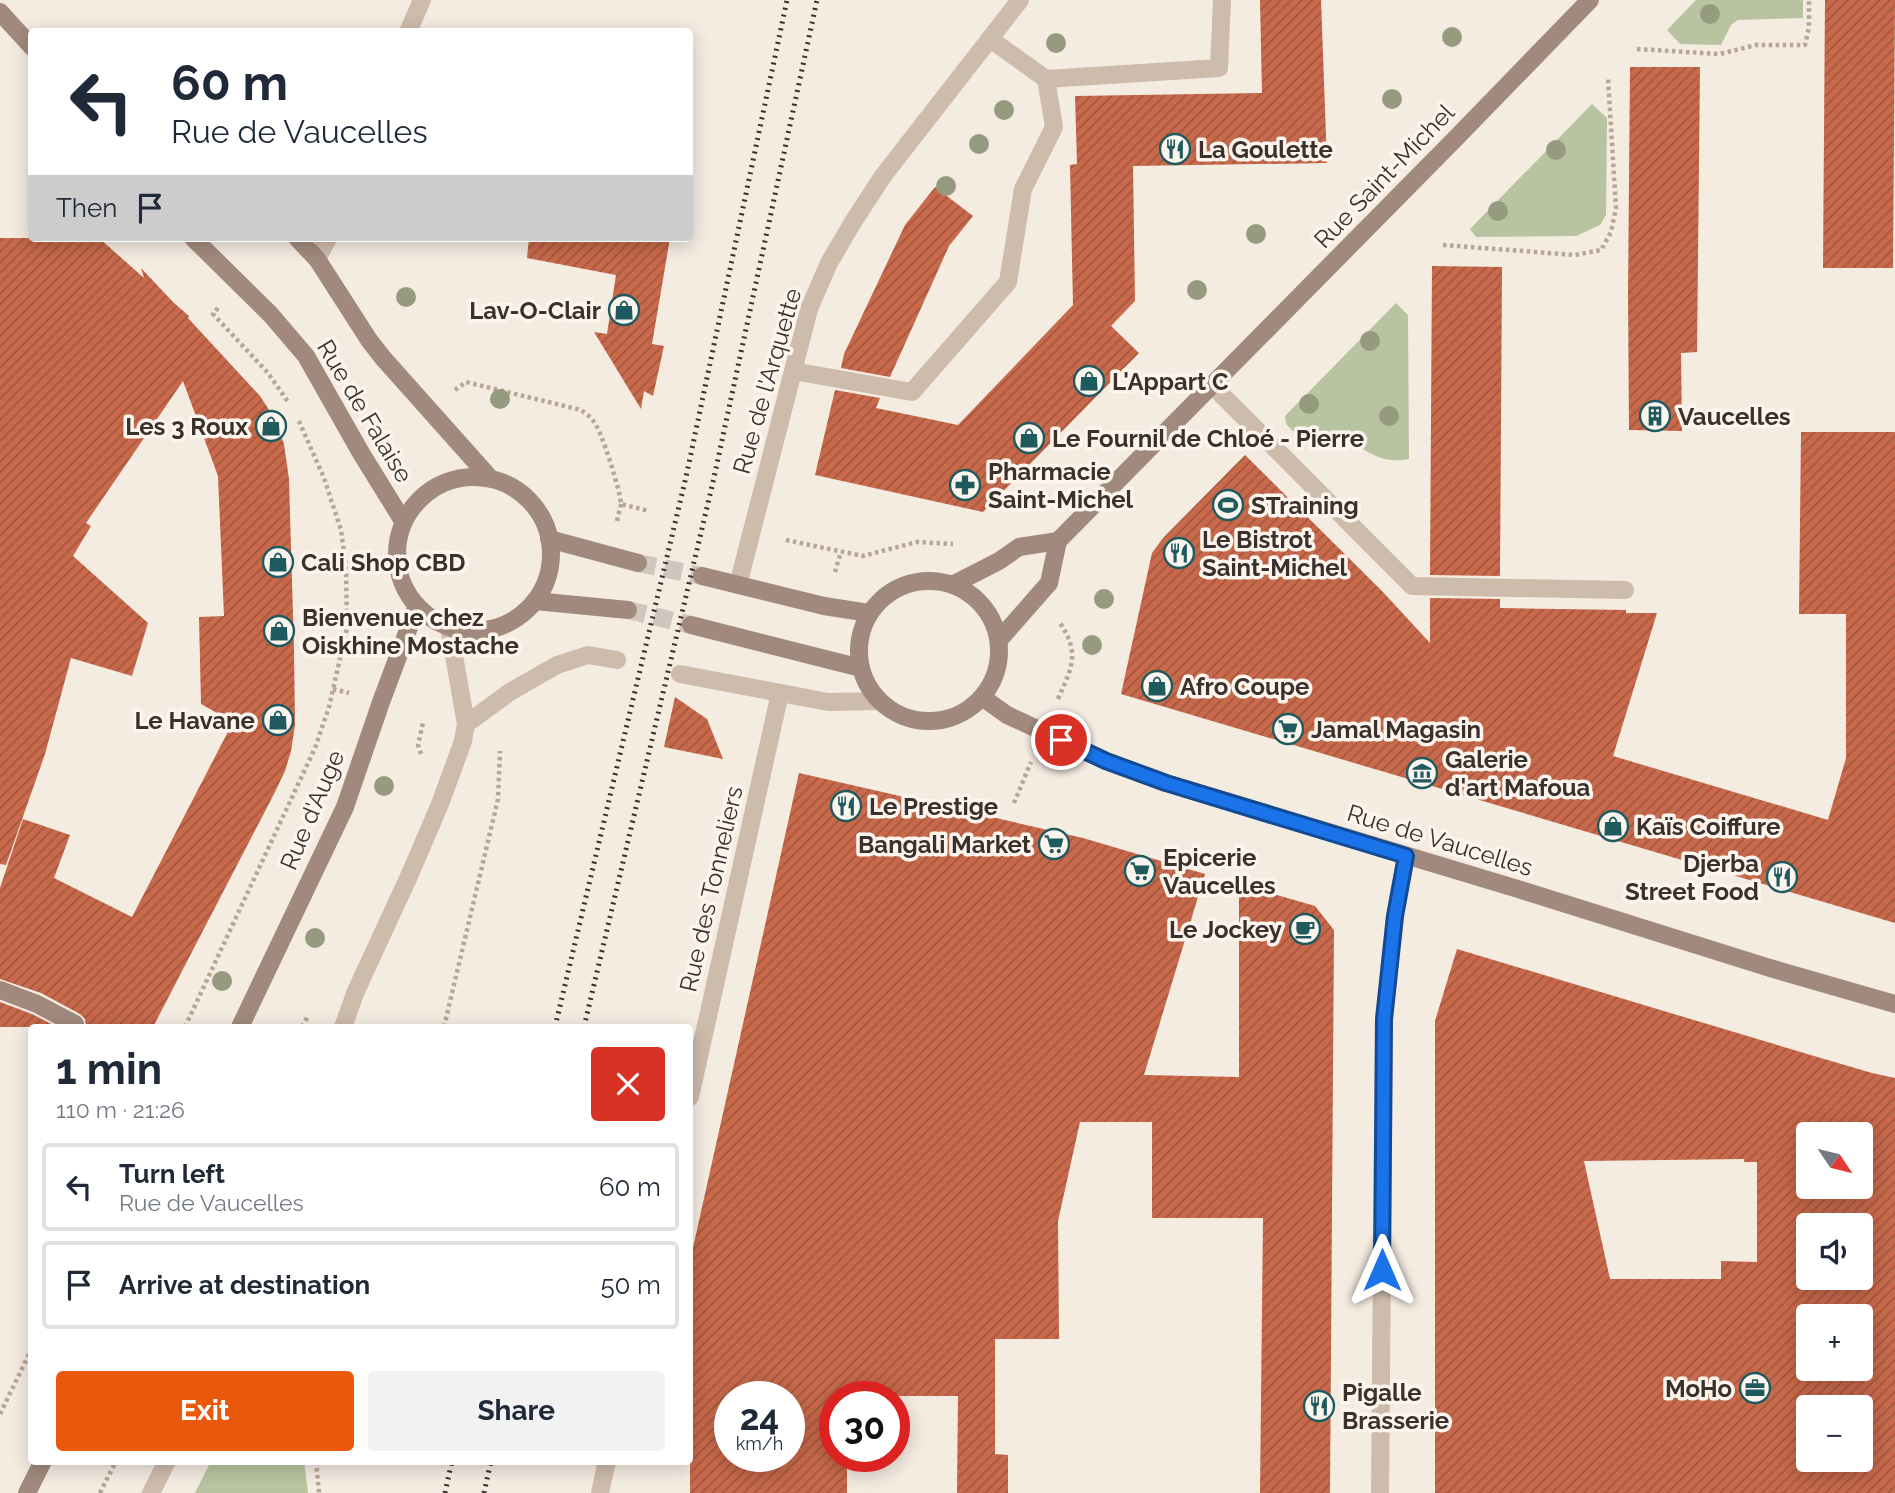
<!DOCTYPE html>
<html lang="en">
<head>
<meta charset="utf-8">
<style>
	:root { --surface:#fff; --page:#f2f2f3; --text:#1f2937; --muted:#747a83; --line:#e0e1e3; --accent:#ea580c }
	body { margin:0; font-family:Raleway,sans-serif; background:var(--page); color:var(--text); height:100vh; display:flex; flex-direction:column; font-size:26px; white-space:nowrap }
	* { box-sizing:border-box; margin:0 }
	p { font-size:23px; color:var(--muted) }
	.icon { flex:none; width:38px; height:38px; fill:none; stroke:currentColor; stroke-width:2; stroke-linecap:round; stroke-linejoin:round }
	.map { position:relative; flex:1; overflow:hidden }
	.side { position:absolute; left:28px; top:1024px; width:665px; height:441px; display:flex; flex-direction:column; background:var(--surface); border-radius:7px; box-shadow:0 4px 18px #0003 }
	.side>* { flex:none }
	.banner { position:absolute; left:28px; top:28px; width:665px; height:214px; border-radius:7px; box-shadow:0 4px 18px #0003; background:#fff; color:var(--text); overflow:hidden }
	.needle { width:46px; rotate:125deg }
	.controls { position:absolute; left:1796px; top:1122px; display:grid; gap:14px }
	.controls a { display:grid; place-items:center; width:77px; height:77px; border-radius:7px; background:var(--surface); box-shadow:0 4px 18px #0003; font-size:35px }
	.speed { position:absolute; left:714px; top:1381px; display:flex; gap:14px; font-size:35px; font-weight:700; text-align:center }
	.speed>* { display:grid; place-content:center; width:91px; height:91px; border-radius:50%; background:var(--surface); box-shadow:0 4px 18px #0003; line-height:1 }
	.speed small { font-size:18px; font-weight:400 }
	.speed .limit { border:10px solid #d22; background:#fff; color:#111 }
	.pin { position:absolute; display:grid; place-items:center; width:60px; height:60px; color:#fff; margin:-30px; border:4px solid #fff; border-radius:50%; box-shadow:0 2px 7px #0007 }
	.me { position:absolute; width:77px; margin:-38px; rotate:0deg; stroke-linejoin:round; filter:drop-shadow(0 0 5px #0008) }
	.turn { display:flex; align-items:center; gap:24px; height:147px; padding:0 28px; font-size:32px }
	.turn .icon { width:91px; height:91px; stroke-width:2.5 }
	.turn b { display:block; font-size:49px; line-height:60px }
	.then { display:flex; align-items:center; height:66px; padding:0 28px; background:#0003; gap:14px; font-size:26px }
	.round { display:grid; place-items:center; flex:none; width:74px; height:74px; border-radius:7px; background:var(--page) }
	.head { display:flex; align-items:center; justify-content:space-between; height:119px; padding:0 28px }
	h1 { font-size:42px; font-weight:700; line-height:52px }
	.button { display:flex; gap:14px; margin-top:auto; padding:14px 28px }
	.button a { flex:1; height:80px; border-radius:7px; background:var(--accent); color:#fff; font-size:28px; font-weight:700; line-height:80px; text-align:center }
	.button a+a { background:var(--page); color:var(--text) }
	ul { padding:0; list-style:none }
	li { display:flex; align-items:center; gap:21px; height:88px; margin:0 14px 10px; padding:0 14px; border:4px solid var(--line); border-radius:7px }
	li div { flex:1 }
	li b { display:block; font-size:26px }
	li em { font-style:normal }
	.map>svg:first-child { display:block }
</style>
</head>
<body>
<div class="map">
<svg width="1895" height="1493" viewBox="0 0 1895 1493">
	<defs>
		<pattern id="building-hatch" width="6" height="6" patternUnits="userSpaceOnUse" patternTransform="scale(1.75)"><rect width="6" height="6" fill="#c8694b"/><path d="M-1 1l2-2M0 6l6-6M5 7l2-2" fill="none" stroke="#a4573f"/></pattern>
	</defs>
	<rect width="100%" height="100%" fill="#f4ebe1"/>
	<!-- grass -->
	<g fill="#b8c4a0">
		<polygon points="1696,0 1803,0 1803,18 1738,20 1731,25 1721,45 1680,44 1667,30"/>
		<polygon points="1592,104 1607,118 1606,215 1600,225 1576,236 1476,237 1470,229"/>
		<path d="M 1396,303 L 1408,315 L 1409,459 C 1397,461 1387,461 1376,456 C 1348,444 1332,420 1299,437 L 1286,424 L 1285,416 Z"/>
		<polygon points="211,1461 304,1461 308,1493 195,1493"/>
	</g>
	<!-- building -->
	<g fill="url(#building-hatch)" fill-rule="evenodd">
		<polygon points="1260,0 1321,0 1327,163 1133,166 1135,301 1111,326 1139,353 983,512 815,475 835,390 880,398 876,408 958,425 1073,305 1070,165 1077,164 1075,96 1262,93"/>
		<polygon points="1825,0 1895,0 1893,268 1823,268"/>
		<polygon points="1630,67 1700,67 1697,352 1681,353 1682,431 1629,430 1628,294"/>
		<polygon points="935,187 973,216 949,246 890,377 841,368 844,354 905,225"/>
		<polygon points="0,238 99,238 144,278 141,268 174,303 189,316 188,318 260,396 275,419 284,444 289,479 294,649 295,725 291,751 285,771 275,792 153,1027 86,1027 85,1019 80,1014 41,993 0,979 0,888 23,819 70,835 54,878 132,917 233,722 201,704 199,617 224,616 218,476 183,381 86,523 91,526 73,556 148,623 132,676 71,658 45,754 6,865 0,864"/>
		<polygon points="529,238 670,238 652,344 664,346 653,396 644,391 641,409 594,332 607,334 616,275 527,258"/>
		<polygon points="1432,266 1502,267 1500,576 1430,575"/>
		<polygon points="1801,432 1895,432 1895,923 1121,694 1152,553 1163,538 1245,455 1382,591 1430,643 1430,598 1500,599 1500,608 1626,610 1626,613 1657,613 1613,756 1828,820 1846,758 1846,614 1799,614"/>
		<polygon points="675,697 707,719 723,759 664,747"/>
		<path d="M 799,773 L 1083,838 L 1205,874 L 1144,1075 L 1239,1077 L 1239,884 L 1315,906 L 1334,930 L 1330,1493 L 1260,1493 L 1263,1218 L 1152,1218 L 1152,1122 L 1080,1122 L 1058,1221 L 1059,1339 L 995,1339 L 995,1454 L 1008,1455 L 1008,1493 L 957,1493 L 958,1396 L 835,1396 L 835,1456 L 847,1456 L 847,1493 L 690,1493 L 690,1261 ZM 730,1396 L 789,1396 L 789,1456 L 730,1456 Z"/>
		<path d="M 1457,949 L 1814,1056 L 1872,1073 L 1895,1078 L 1895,1493 L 1435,1493 L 1435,1021 ZM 1808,1134 L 1860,1134 L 1860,1186 L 1808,1186 ZM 1744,1159 L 1744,1162 L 1757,1162 L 1757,1262 L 1721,1261 L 1721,1279 L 1610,1279 L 1584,1161 ZM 1808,1225 L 1860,1225 L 1860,1278 L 1808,1278 ZM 1808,1316 L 1860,1316 L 1860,1368 L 1808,1368 ZM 1808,1407 L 1860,1407 L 1860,1460 L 1808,1460 Z"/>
		<polygon points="0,1002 32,1014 57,1027 0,1027"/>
	</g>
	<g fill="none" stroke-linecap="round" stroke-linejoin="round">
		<!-- secondary-tunnel -->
		<g stroke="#cfc6bd" stroke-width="18" stroke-dasharray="18 9" stroke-linecap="butt">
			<polyline points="638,563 702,576"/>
			<polyline points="628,610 691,625"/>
		</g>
		<!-- path -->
		<g stroke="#b9a596" stroke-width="4.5" stroke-dasharray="3.5 3.5" stroke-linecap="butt">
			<polyline points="1637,49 1720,54 1756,45 1805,45 1809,27 1809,0"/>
			<polyline points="1443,245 1575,255 1601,250 1611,232 1616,208 1608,78"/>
			<polyline points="218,308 213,314 268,373 288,402"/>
			<path d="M 455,390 L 466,382 L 581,410 C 585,413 591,417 594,422 C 602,432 620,490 621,504 L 649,511"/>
			<polyline points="1023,508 1050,497"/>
			<polyline points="617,521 621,504"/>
			<polyline points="786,540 863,556 917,542 953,544"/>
			<polyline points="835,572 841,552"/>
			<polyline points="333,689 349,693"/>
			<path d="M 1058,699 C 1071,669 1081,654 1060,623"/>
			<polyline points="421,754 418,745 423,723"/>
			<polyline points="1014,803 1031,762"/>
			<polyline points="185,1027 315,748 329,707 347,628 346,567 341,530 324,478 298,419"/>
			<polyline points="302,1027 308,1016"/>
			<polyline points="444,1027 498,799 500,751"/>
			<polyline points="0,1414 32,1348"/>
			<polyline points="316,1461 319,1493"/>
			<polyline points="100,1493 116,1461"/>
		</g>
		<!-- lane -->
		<g stroke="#cdbbac" stroke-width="18">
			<polyline points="1046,79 1219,68 1222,0"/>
			<polyline points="793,371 912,392 1008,282 1023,189 1054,127 1046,79 990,39"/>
			<polyline points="680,674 828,702 879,701"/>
			<polyline points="466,724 510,692 557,665 588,655 617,660"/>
			<polyline points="343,1027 356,991 410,874 440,804 463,741 466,724 449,627"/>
			<polyline points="151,1493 167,1461"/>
		</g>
		<!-- street -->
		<g stroke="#cdbbac" stroke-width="18">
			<polyline points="408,32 422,0"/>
			<polyline points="317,259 328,238"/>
			<polyline points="1212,385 1412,586 1625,590"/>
			<polyline points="738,585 809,309 829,263 853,222 883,176 1020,0"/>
			<polyline points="690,1097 780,693"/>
			<polyline points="600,1493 607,1461"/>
			<polyline points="1380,1493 1384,1019 1395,916 1406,856"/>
		</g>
		<!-- secondary -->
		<g stroke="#a18a7d" stroke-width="18">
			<polyline points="0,12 32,47"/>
			<polyline points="193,238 271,315 306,356 361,453 403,521"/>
			<polyline points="297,238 317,259 369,340 383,358 490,478"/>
			<circle cx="474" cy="554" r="77"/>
			<polyline points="549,539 638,563"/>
			<polyline points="702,576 824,606 869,613"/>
			<circle cx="929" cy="651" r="70"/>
			<polyline points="954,584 999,561 1019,547 1058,541"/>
			<polyline points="535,601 628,610"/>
			<polyline points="691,625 861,668"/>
			<polyline points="999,640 1049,583 1058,541 1456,138 1590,0"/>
			<polyline points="982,697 1007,715 1106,761 1166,783 1518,889 1770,968 1895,1004"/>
			<polyline points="0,990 37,1004 75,1024"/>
			<polyline points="240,1027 345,807 381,702 417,606"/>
			<polyline points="27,1493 43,1461"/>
		</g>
		<!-- rail -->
		<g stroke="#3b302b" stroke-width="5" stroke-dasharray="2 5" stroke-linecap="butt">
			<polyline points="555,1027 686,477 787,0"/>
			<polyline points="584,1027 713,482 817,0"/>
			<polyline points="445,1493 452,1461"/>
			<polyline points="484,1493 491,1461"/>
		</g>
	</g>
	<!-- trees -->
	<g fill="#969b7f">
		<circle cx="1710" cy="14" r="10"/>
		<circle cx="1452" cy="37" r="10"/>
		<circle cx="1056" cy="43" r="10"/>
		<circle cx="1392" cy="99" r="10"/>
		<circle cx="1004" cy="110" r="10"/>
		<circle cx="979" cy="144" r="10"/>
		<circle cx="1556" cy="150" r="10"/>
		<circle cx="946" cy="186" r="10"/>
		<circle cx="1498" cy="211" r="10"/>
		<circle cx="1256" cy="234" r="10"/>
		<circle cx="1197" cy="290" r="10"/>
		<circle cx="406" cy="297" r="10"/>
		<circle cx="1370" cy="341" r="10"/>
		<circle cx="500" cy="399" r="10"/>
		<circle cx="1309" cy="404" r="10"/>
		<circle cx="1389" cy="416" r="10"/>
		<circle cx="1104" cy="599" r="10"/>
		<circle cx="1092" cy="645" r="10"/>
		<circle cx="384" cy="786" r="10"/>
		<circle cx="315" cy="938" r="10"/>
		<circle cx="222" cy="981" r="10"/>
	</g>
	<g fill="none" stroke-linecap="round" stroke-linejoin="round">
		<!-- route casing -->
		<g stroke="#114b97" stroke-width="18">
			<polyline id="route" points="1061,740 1106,761 1166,783 1406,856 1395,916 1384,1019 1382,1270"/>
		</g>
		<!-- route -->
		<use href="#route" stroke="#1a73e8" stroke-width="12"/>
	</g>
	<!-- icons -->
	<defs>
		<g id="restaurant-ring" transform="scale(1.575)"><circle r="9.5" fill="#fbf5ee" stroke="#1f5a5e" stroke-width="1.5"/><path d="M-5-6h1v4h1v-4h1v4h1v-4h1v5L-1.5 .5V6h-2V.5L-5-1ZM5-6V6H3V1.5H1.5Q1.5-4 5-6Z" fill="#1f5a5e"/></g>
		<g id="shop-ring" transform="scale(1.575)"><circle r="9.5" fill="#fbf5ee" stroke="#1f5a5e" stroke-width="1.5"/><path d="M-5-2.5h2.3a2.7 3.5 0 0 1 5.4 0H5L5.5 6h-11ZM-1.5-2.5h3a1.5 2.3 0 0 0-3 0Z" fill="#1f5a5e"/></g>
		<g id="building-ring" transform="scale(1.575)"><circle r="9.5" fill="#fbf5ee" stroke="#1f5a5e" stroke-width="1.5"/><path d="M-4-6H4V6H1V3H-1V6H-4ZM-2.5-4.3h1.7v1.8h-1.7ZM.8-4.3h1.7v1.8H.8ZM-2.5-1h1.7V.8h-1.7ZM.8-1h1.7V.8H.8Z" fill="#1f5a5e"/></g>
		<g id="pharmacy-ring" transform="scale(1.575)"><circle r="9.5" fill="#fbf5ee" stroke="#1f5a5e" stroke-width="1.5"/><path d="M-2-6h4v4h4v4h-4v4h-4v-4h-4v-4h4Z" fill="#1f5a5e"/></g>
		<g id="stadium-ring" transform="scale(1.575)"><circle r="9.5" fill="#fbf5ee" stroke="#1f5a5e" stroke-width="1.5"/><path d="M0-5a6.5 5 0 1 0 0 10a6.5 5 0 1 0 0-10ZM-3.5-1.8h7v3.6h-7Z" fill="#1f5a5e"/></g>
		<g id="supermarket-ring" transform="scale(1.575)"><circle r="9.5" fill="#fbf5ee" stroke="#1f5a5e" stroke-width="1.5"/><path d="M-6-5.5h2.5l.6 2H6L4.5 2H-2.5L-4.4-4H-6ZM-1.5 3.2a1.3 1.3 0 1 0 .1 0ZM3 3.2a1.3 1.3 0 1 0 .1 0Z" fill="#1f5a5e"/></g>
		<g id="museum-ring" transform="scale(1.575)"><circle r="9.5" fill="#fbf5ee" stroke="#1f5a5e" stroke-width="1.5"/><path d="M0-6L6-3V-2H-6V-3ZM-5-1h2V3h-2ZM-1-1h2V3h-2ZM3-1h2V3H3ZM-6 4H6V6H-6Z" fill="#1f5a5e"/></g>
		<g id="cafe-ring" transform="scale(1.575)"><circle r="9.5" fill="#fbf5ee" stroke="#1f5a5e" stroke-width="1.5"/><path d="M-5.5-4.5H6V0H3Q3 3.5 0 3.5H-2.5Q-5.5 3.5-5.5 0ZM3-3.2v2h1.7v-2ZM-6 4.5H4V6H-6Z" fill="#1f5a5e"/></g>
		<g id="office-ring" transform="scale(1.575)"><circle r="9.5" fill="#fbf5ee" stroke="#1f5a5e" stroke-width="1.5"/><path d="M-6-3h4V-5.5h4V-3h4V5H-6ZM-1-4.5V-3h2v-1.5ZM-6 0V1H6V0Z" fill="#1f5a5e"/></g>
	</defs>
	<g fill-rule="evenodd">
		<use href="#restaurant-ring" x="1175" y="149"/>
		<use href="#shop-ring" x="624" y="310"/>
		<use href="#shop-ring" x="1089" y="381"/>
		<use href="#building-ring" x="1655" y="416"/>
		<use href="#shop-ring" x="271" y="426"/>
		<use href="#shop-ring" x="1029" y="438"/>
		<use href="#pharmacy-ring" x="965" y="485"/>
		<use href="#stadium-ring" x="1228" y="505"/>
		<use href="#restaurant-ring" x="1179" y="553"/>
		<use href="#shop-ring" x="278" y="562"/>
		<use href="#shop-ring" x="279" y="631"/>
		<use href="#shop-ring" x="1157" y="686"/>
		<use href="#shop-ring" x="278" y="720"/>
		<use href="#supermarket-ring" x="1288" y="729"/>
		<use href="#museum-ring" x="1422" y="773"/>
		<use href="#restaurant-ring" x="846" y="806"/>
		<use href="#shop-ring" x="1613" y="826"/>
		<use href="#supermarket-ring" x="1054" y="844"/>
		<use href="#supermarket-ring" x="1140" y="871"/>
		<use href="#restaurant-ring" x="1782" y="877"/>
		<use href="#cafe-ring" x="1305" y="929"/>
		<use href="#office-ring" x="1755" y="1388"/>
		<use href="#restaurant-ring" x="1319" y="1406"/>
	</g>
	<g text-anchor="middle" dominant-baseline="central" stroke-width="7" stroke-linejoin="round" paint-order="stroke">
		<!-- poi labels -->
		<g font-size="24" font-weight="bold" fill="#3b302b" stroke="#fbf5ee" text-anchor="start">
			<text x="1198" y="149">La Goulette</text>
			<text x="601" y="310" text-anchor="end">Lav-O-Clair</text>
			<text x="1112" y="381">L'Appart C</text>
			<text x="1678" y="416">Vaucelles</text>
			<text x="248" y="426" text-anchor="end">Les 3 Roux</text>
			<text x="1052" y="438">Le Fournil de Chloé - Pierre</text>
			<text x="988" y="471">Pharmacie<tspan x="988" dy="28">Saint-Michel</tspan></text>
			<text x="1251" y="505">STraining</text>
			<text x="1202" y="539">Le Bistrot<tspan x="1202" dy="28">Saint-Michel</tspan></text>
			<text x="301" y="562">Cali Shop CBD</text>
			<text x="302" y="617">Bienvenue chez<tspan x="302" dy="28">Oiskhine Mostache</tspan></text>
			<text x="1180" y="686">Afro Coupe</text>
			<text x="255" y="720" text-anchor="end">Le Havane</text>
			<text x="1311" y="729">Jamal Magasin</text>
			<text x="1445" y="759">Galerie<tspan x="1445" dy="28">d'art Mafoua</tspan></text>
			<text x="869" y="806">Le Prestige</text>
			<text x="1636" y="826">Kaïs Coiffure</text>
			<text x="1031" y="844" text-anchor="end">Bangali Market</text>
			<text x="1163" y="857">Epicerie<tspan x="1163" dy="28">Vaucelles</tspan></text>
			<text x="1759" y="863" text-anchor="end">Djerba<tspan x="1759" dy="28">Street Food</tspan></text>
			<text x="1282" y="929" text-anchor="end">Le Jockey</text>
			<text x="1732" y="1388" text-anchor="end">MoHo</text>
			<text x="1342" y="1392">Pigalle<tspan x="1342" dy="28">Brasserie</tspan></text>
		</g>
		<!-- street labels -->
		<g font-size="24" fill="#3b302b" stroke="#fbf5ee">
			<text transform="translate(1384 176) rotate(-46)">Rue Saint-Michel</text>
			<text transform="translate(767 381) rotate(-74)">Rue de l'Arquette</text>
			<text transform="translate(365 411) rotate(59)">Rue de Falaise</text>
			<text transform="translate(312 810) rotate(-67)">Rue d'Auge</text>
			<text transform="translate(1440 840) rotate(17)">Rue de Vaucelles</text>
			<text transform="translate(711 889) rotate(-77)">Rue des Tonneliers</text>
		</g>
	</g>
</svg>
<div class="controls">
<a><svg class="needle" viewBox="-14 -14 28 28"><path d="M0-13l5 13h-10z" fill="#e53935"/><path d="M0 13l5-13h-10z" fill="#747a83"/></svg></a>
<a><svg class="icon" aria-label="sound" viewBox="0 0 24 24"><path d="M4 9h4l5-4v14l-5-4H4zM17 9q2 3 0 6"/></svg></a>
<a>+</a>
<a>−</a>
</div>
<div class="speed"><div>24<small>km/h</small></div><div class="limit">30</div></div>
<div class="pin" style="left:1061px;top:740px;background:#d93025"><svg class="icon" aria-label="arrive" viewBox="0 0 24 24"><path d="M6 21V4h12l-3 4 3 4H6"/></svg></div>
<svg class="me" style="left:1382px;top:1270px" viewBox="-20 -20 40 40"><path d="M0-17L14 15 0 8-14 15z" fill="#1a73e8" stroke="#fff" stroke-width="4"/></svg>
<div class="banner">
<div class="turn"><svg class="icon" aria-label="left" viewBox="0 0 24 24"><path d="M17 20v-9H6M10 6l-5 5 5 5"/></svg><div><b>60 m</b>Rue de Vaucelles</div></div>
<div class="then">Then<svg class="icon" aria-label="arrive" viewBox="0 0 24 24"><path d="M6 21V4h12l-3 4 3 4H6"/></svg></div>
</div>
<section class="side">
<div class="head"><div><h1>1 min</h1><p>110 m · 21:26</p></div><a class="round" style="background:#d93025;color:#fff"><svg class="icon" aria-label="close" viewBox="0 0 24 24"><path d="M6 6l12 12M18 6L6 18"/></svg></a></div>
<ul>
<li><svg class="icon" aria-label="left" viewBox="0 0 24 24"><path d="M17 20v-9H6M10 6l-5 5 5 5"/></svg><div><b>Turn left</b><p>Rue de Vaucelles</p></div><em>60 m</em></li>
<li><svg class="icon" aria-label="arrive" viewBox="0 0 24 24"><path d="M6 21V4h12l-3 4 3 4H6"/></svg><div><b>Arrive at destination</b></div><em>50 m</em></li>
</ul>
<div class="button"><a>Exit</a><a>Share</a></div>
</section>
</div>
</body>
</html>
